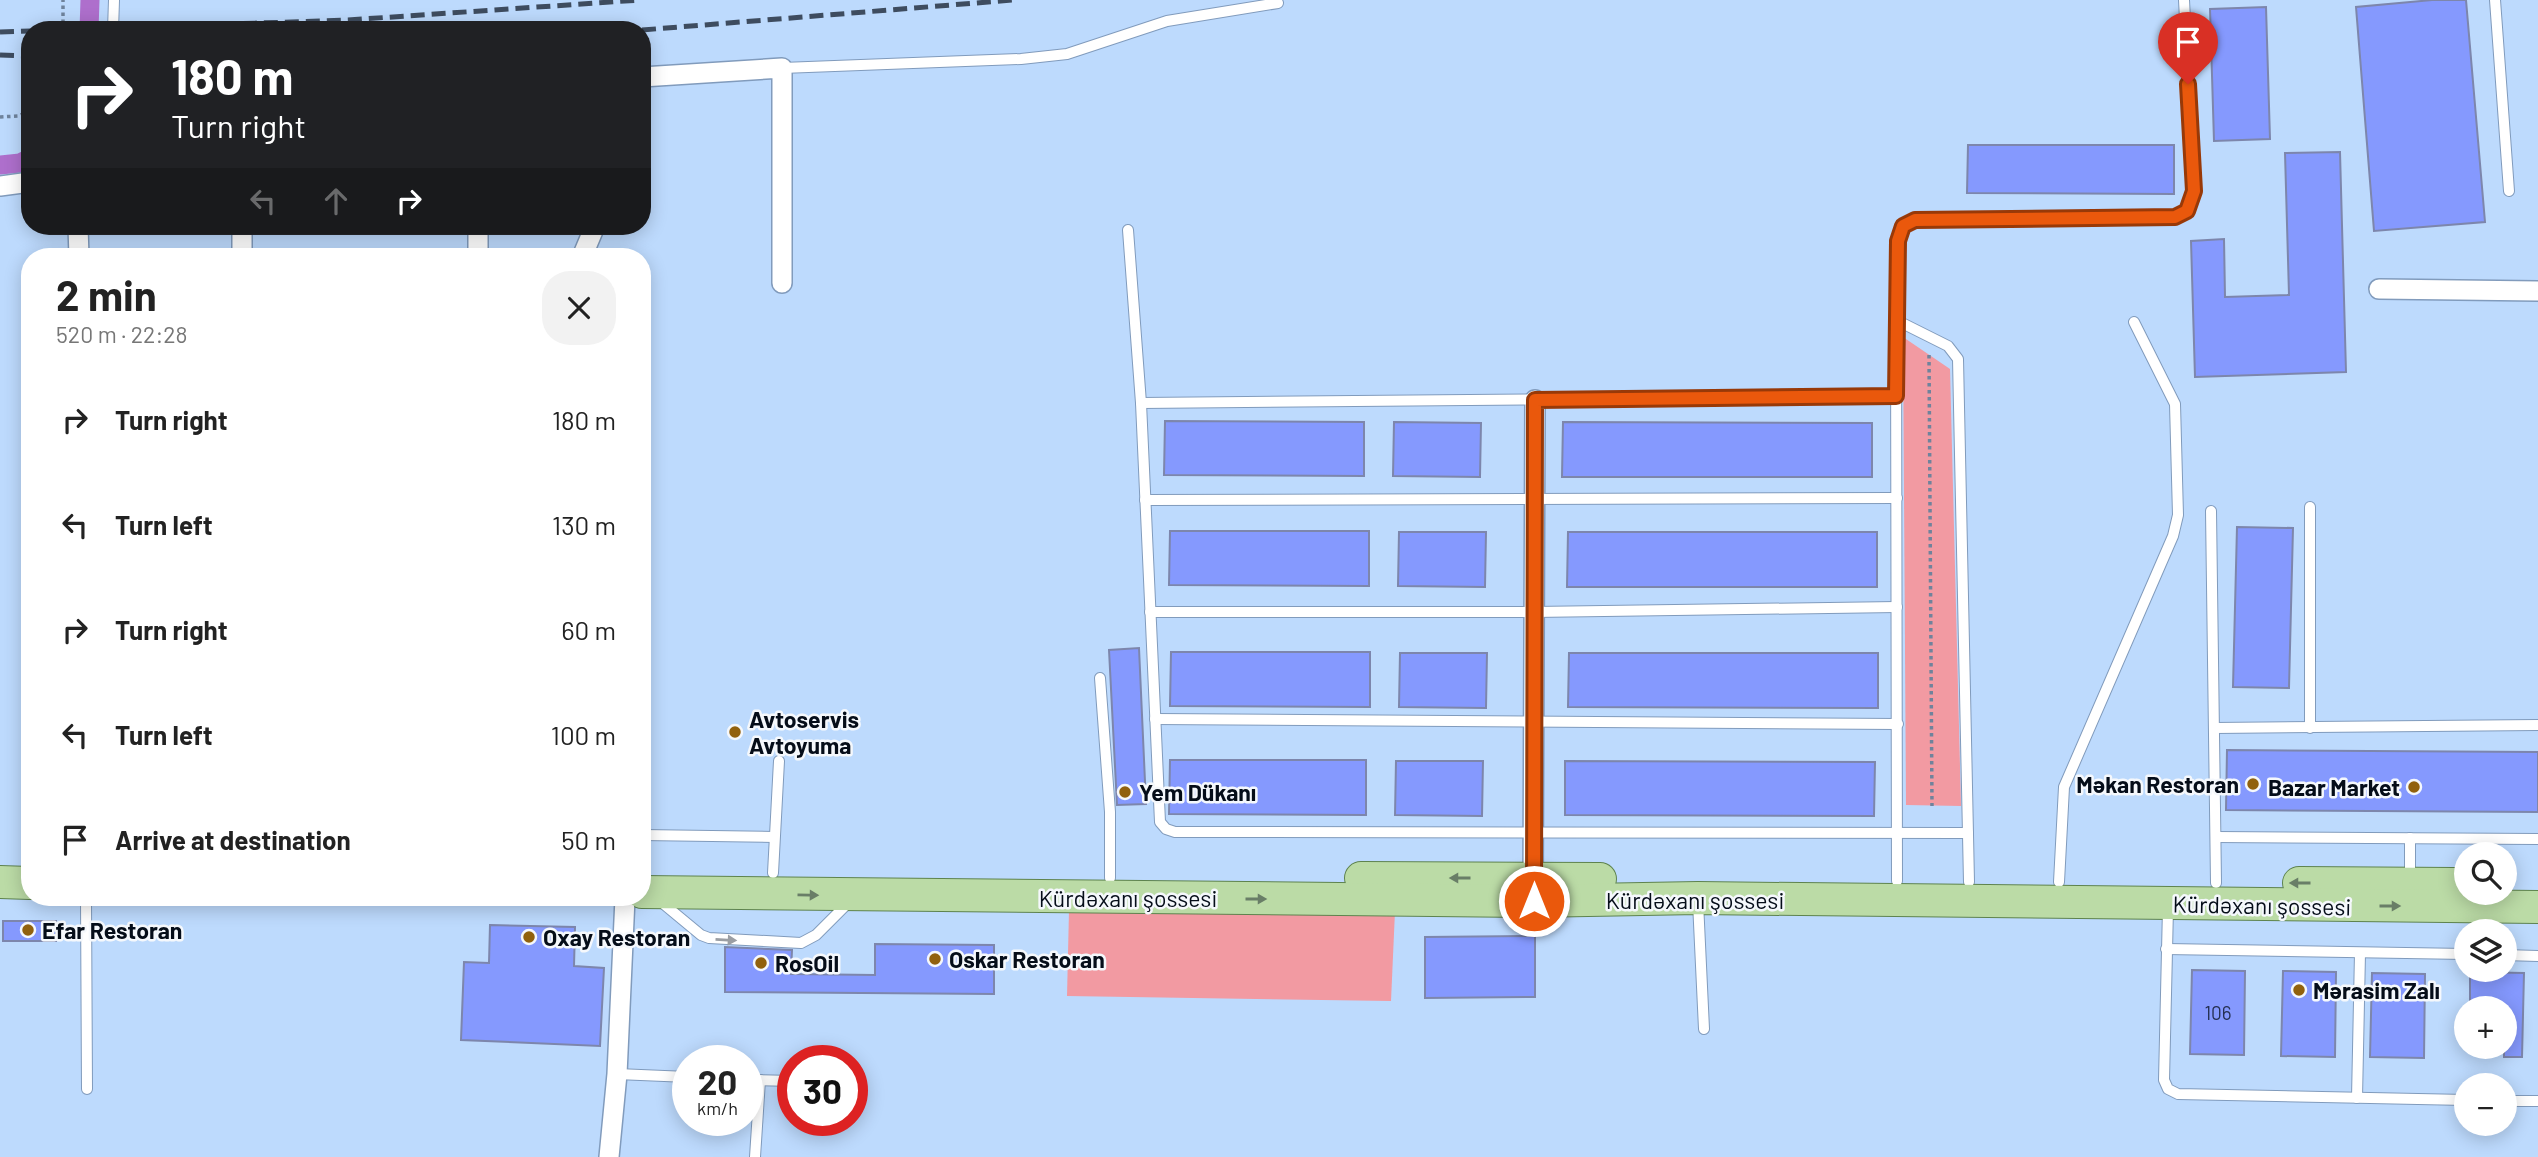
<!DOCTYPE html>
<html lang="en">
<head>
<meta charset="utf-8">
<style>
	:root { --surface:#fff; --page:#f2f2f2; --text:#222; --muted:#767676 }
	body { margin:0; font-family:Barlow,sans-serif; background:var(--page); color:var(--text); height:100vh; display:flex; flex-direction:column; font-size:26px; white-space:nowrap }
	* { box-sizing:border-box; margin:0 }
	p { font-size:23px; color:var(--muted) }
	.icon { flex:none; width:38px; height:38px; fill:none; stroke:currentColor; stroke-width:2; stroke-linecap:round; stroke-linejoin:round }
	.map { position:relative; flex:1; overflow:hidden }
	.sheet { position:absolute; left:21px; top:248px; width:630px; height:658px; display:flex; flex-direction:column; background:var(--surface); border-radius:28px; box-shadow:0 4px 18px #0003 }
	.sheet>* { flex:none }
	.banner { position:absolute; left:21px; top:21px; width:630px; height:214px; border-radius:28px; box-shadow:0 4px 18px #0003; background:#202124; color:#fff; overflow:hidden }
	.fabs { position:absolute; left:2454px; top:842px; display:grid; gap:14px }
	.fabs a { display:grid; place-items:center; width:63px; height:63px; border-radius:50%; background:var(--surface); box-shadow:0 4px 18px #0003; font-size:35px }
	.speed { position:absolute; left:672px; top:1045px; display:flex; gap:14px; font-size:35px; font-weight:700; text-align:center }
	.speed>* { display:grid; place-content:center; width:91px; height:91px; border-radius:50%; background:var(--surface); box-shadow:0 4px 18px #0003; line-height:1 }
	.speed small { font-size:18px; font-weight:400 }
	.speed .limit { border:10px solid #d22; background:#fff; color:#111 }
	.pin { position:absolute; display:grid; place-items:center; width:60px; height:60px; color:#fff; margin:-72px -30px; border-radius:50% 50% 50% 0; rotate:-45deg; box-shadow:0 0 7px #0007 }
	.pin .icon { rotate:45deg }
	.me { position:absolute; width:77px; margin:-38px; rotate:0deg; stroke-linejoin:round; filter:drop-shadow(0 0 5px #0008) }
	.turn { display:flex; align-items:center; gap:24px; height:147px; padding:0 35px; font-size:32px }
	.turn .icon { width:91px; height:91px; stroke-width:2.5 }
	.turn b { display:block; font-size:49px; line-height:60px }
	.lanes { display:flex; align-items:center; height:66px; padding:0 35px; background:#0003; justify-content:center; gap:35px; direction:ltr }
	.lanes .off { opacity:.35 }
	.round { display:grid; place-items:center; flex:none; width:74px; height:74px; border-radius:28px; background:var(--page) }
	.summary { display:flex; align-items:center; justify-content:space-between; height:119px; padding:0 35px }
	h1 { font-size:42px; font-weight:700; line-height:52px }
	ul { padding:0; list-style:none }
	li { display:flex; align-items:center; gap:21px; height:105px; padding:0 35px }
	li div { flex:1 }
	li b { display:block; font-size:26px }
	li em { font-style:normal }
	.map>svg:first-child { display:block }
</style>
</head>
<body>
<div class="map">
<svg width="2538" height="1157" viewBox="0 0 2538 1157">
	<rect width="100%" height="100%" fill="#bddafd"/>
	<!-- green -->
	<g fill="#f29aa2">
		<polygon points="1903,337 1950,369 1961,806 1906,805"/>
		<polygon points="1069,911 1395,911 1391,1001 1067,996"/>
	</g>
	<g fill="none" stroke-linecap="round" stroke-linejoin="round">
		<!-- canal -->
		<g stroke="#ae6fcc" stroke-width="19">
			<polyline points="89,30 90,0"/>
			<polyline points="0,165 20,163 30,158"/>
		</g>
	</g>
	<!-- building -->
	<g fill="#8599fe" stroke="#7d86ac" stroke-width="2">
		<polygon points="2432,0 2466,0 2485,222 2374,231 2356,7"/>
		<polygon points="2266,7 2270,139 2214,141 2210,9"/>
		<polygon points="1968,145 2174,145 2174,194 1967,193"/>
		<polygon points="2340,152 2346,372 2195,377 2191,241 2224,239 2225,297 2289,295 2285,153"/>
		<polygon points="1165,421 1364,422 1364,476 1164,475"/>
		<polygon points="1394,422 1481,423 1480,477 1393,476"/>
		<polygon points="1563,422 1872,423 1872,477 1562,477"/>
		<polygon points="2237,527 2293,528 2289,688 2233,687"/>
		<polygon points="1170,531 1369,531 1369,586 1169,585"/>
		<polygon points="1399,532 1486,532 1485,587 1398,586"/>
		<polygon points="1568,532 1877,532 1877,587 1567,587"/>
		<polygon points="1139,648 1146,804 1117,805 1109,650"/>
		<polygon points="1171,652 1370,652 1370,707 1170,706"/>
		<polygon points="1400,653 1487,653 1486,708 1399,707"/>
		<polygon points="1569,653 1878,653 1878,708 1568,707"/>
		<polygon points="2227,750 2538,752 2538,812 2226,810"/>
		<polygon points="1170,760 1366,760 1366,815 1169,814"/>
		<polygon points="1396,761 1483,761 1482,816 1395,815"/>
		<polygon points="1565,761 1875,762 1874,816 1565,815"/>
		<rect x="3" y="921" width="53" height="20"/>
		<polygon points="490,925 575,927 574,966 604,968 600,1046 461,1040 464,962 489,963"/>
		<polygon points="1535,936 1535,997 1425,998 1425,937"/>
		<polygon points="875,944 994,945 994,994 725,992 725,947 792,950 791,974 875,975"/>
		<polygon points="2192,970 2245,971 2244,1055 2190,1054"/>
		<polygon points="2283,971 2336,972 2335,1057 2281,1056"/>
		<polygon points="2470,972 2524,973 2522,1057 2504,1057 2504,1008 2470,1008"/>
		<polygon points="2372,973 2425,974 2424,1058 2370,1057"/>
	</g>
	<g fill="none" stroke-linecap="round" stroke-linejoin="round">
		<!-- service casing -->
		<g stroke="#819bbc" stroke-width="12">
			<g id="service">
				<polyline points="2495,0 2509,191"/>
				<polyline points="113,30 114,0"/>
				<polyline points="782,68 1021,59 1067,54 1167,21 1278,3"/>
				<polyline points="1128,230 1141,403 1160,822 1166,829 1175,832 1968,833"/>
				<polyline points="1896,320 1948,346 1958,359 1969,882"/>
				<polyline points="1141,403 1896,396"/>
				<polyline points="1145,500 1897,498"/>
				<polyline points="2211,511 2216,883"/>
				<polyline points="1150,612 1534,612 1897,607"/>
				<polyline points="1100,678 1110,812 1110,878"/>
				<polyline points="1155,719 1898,724"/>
				<polyline points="2215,728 2538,725"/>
				<polyline points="2310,728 2310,507"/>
				<polyline points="642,835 774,837"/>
				<polyline points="2216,837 2538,839"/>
				<polyline points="773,873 779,761"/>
				<polyline points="2410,880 2410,838"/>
				<polyline points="1897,881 1896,320 1898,241 1903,226 1915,220 2175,217 2187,211 2194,191 2184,0"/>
				<polyline points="2059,882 2064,787 2173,536 2178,515 2175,404 2134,322"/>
				<polyline points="86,898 87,1089"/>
				<polyline points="660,901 701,935 709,938 801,943 816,935 850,901"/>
				<polyline points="1698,902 1704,1029"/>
				<polyline points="2168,908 2164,1080 2168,1089 2178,1094 2466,1100"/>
				<polyline points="2166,949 2466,954"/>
				<polyline points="2504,955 2538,956"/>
				<polyline points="617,1074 688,1077"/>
				<polyline points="747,1080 793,1081"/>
				<polyline points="2357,1098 2360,953"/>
				<polyline points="2504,1101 2538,1101"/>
				<polyline points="755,1157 760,1080"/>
			</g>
		</g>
		<!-- minor casing -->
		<g stroke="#819bbc" stroke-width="22">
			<g id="minor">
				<polyline points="642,77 782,68 782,283"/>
				<polyline points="0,186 30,182"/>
				<polyline points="78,226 79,257"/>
				<polyline points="242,257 242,226"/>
				<polyline points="478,257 478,226"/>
				<polyline points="582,257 595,226"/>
				<polyline points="2379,289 2538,291"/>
				<polyline points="1533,890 1535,400"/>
				<polyline points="609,1157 617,1074 625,898"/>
			</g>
		</g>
		<!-- primary casing -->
		<g stroke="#5e834e" stroke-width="34">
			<g id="primary">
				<polyline points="1361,878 1600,879"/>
				<polyline points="0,882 30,883"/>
				<polyline points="2299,883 2454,884"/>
				<polyline points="642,892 1533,901 1698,898 2538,907"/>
			</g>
		</g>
		<!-- path -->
		<g stroke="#6f839c" stroke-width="3.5" stroke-dasharray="3.5 3.5" stroke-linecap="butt">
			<polyline points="63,30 63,0"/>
			<polyline points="0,117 18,116 30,111"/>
			<polyline points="1929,355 1932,806"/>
		</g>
		<!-- service -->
		<use href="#service" stroke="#fff" stroke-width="10"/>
		<!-- minor -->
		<use href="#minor" stroke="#fff" stroke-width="19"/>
		<!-- primary -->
		<use href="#primary" stroke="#bbdba6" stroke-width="32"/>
		<!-- rail -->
		<g stroke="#3e4c5f" stroke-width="5" stroke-dasharray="14 7" stroke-linecap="butt">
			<polyline points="54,30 348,20 640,0"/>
			<polyline points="642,30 1013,0"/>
			<polyline points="0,32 30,31"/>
			<polyline points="0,55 30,56"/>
		</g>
	</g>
	<!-- one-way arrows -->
	<defs><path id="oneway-solid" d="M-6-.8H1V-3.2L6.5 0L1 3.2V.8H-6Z" transform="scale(1.75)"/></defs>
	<g fill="#697e67">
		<use href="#oneway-solid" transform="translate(1460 878) rotate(-180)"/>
		<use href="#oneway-solid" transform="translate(2300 883) rotate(-180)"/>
		<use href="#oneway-solid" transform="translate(808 895) rotate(1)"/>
		<use href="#oneway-solid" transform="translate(1256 899)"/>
		<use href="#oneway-solid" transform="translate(2390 906)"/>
	</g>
	<use fill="#9b9ea3" href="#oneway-solid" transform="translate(726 940) rotate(3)"/>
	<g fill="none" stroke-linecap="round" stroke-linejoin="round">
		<!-- route casing -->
		<g stroke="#983908" stroke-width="18">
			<polyline id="route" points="1534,901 1535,400 1896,396 1898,241 1903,226 1915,220 2175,217 2187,211 2194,191 2188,84"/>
		</g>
		<!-- route -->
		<use href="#route" stroke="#ea580c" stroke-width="12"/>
	</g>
	<!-- markers -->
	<g fill="#91610e" stroke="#f5f8fc" stroke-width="2.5">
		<circle cx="735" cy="732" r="7"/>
		<circle cx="2253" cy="784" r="7"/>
		<circle cx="2414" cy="787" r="7"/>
		<circle cx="1125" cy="792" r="7"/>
		<circle cx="28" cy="930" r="7"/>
		<circle cx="529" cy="937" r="7"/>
		<circle cx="935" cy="959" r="7"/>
		<circle cx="761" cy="963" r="7"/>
		<circle cx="2299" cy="990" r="7"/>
	</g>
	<g text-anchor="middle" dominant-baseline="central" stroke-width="5" stroke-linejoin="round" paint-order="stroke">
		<!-- number labels -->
		<g font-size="19" fill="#253052">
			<text x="2218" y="1012">106</text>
		</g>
		<!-- poi labels -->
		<g font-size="23" font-weight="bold" fill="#050d19" stroke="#f5f8fc" text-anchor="start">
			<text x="749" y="719">Avtoservis<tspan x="749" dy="26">Avtoyuma</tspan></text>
			<text x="2239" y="784" text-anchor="end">Məkan Restoran</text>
			<text x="2400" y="787" text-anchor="end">Bazar Market</text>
			<text x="1139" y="792">Yem Dükanı</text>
			<text x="42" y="930">Efar Restoran</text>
			<text x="543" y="937">Oxay Restoran</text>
			<text x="949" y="959">Oskar Restoran</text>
			<text x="775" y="963">RosOil</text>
			<text x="2313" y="990">Mərasim Zalı</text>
		</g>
		<!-- street labels -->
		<g font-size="23" fill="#050d19" stroke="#f5f8fc">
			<text x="1128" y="898">Kürdəxanı şossesi</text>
			<text x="1695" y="900">Kürdəxanı şossesi</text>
			<text transform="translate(2262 905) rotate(1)">Kürdəxanı şossesi</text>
		</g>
	</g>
</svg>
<div class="fabs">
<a><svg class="icon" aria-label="search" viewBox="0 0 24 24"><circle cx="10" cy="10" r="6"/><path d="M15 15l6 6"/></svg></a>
<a><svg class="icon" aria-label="layers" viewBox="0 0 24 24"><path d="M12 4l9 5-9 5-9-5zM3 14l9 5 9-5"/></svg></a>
<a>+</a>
<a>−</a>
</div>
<div class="speed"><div>20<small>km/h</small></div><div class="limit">30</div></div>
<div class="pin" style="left:2188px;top:84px;background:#d93025"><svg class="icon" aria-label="arrive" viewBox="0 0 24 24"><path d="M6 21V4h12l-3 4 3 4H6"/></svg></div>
<svg class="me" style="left:1534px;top:901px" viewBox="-20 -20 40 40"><circle r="17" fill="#ea580c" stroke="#fff" stroke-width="3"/><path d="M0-11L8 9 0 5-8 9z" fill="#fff"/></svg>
<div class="banner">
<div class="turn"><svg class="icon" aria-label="right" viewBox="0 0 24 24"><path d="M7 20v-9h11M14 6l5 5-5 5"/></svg><div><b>180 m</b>Turn right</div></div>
<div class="lanes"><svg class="icon off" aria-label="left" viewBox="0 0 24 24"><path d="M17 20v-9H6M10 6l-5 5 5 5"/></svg><svg class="icon off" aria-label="ahead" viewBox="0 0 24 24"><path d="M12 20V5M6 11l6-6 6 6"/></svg><svg class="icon" aria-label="right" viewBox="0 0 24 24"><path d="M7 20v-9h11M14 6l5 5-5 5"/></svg></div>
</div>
<section class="sheet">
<div class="summary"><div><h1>2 min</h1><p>520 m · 22:28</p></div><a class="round"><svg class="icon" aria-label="close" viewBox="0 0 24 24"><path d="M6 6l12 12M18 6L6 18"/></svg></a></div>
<ul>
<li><svg class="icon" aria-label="right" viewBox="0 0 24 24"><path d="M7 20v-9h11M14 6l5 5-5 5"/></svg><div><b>Turn right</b></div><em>180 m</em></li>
<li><svg class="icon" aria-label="left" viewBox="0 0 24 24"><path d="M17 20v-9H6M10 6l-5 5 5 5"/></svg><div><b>Turn left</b></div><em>130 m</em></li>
<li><svg class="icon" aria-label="right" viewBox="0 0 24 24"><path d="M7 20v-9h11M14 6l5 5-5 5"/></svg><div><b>Turn right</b></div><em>60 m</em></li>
<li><svg class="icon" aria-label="left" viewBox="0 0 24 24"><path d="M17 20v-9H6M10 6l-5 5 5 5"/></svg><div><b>Turn left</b></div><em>100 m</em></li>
<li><svg class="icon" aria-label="arrive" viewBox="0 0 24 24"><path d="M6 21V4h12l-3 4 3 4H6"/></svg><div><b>Arrive at destination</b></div><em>50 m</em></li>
</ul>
</section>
</div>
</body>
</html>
